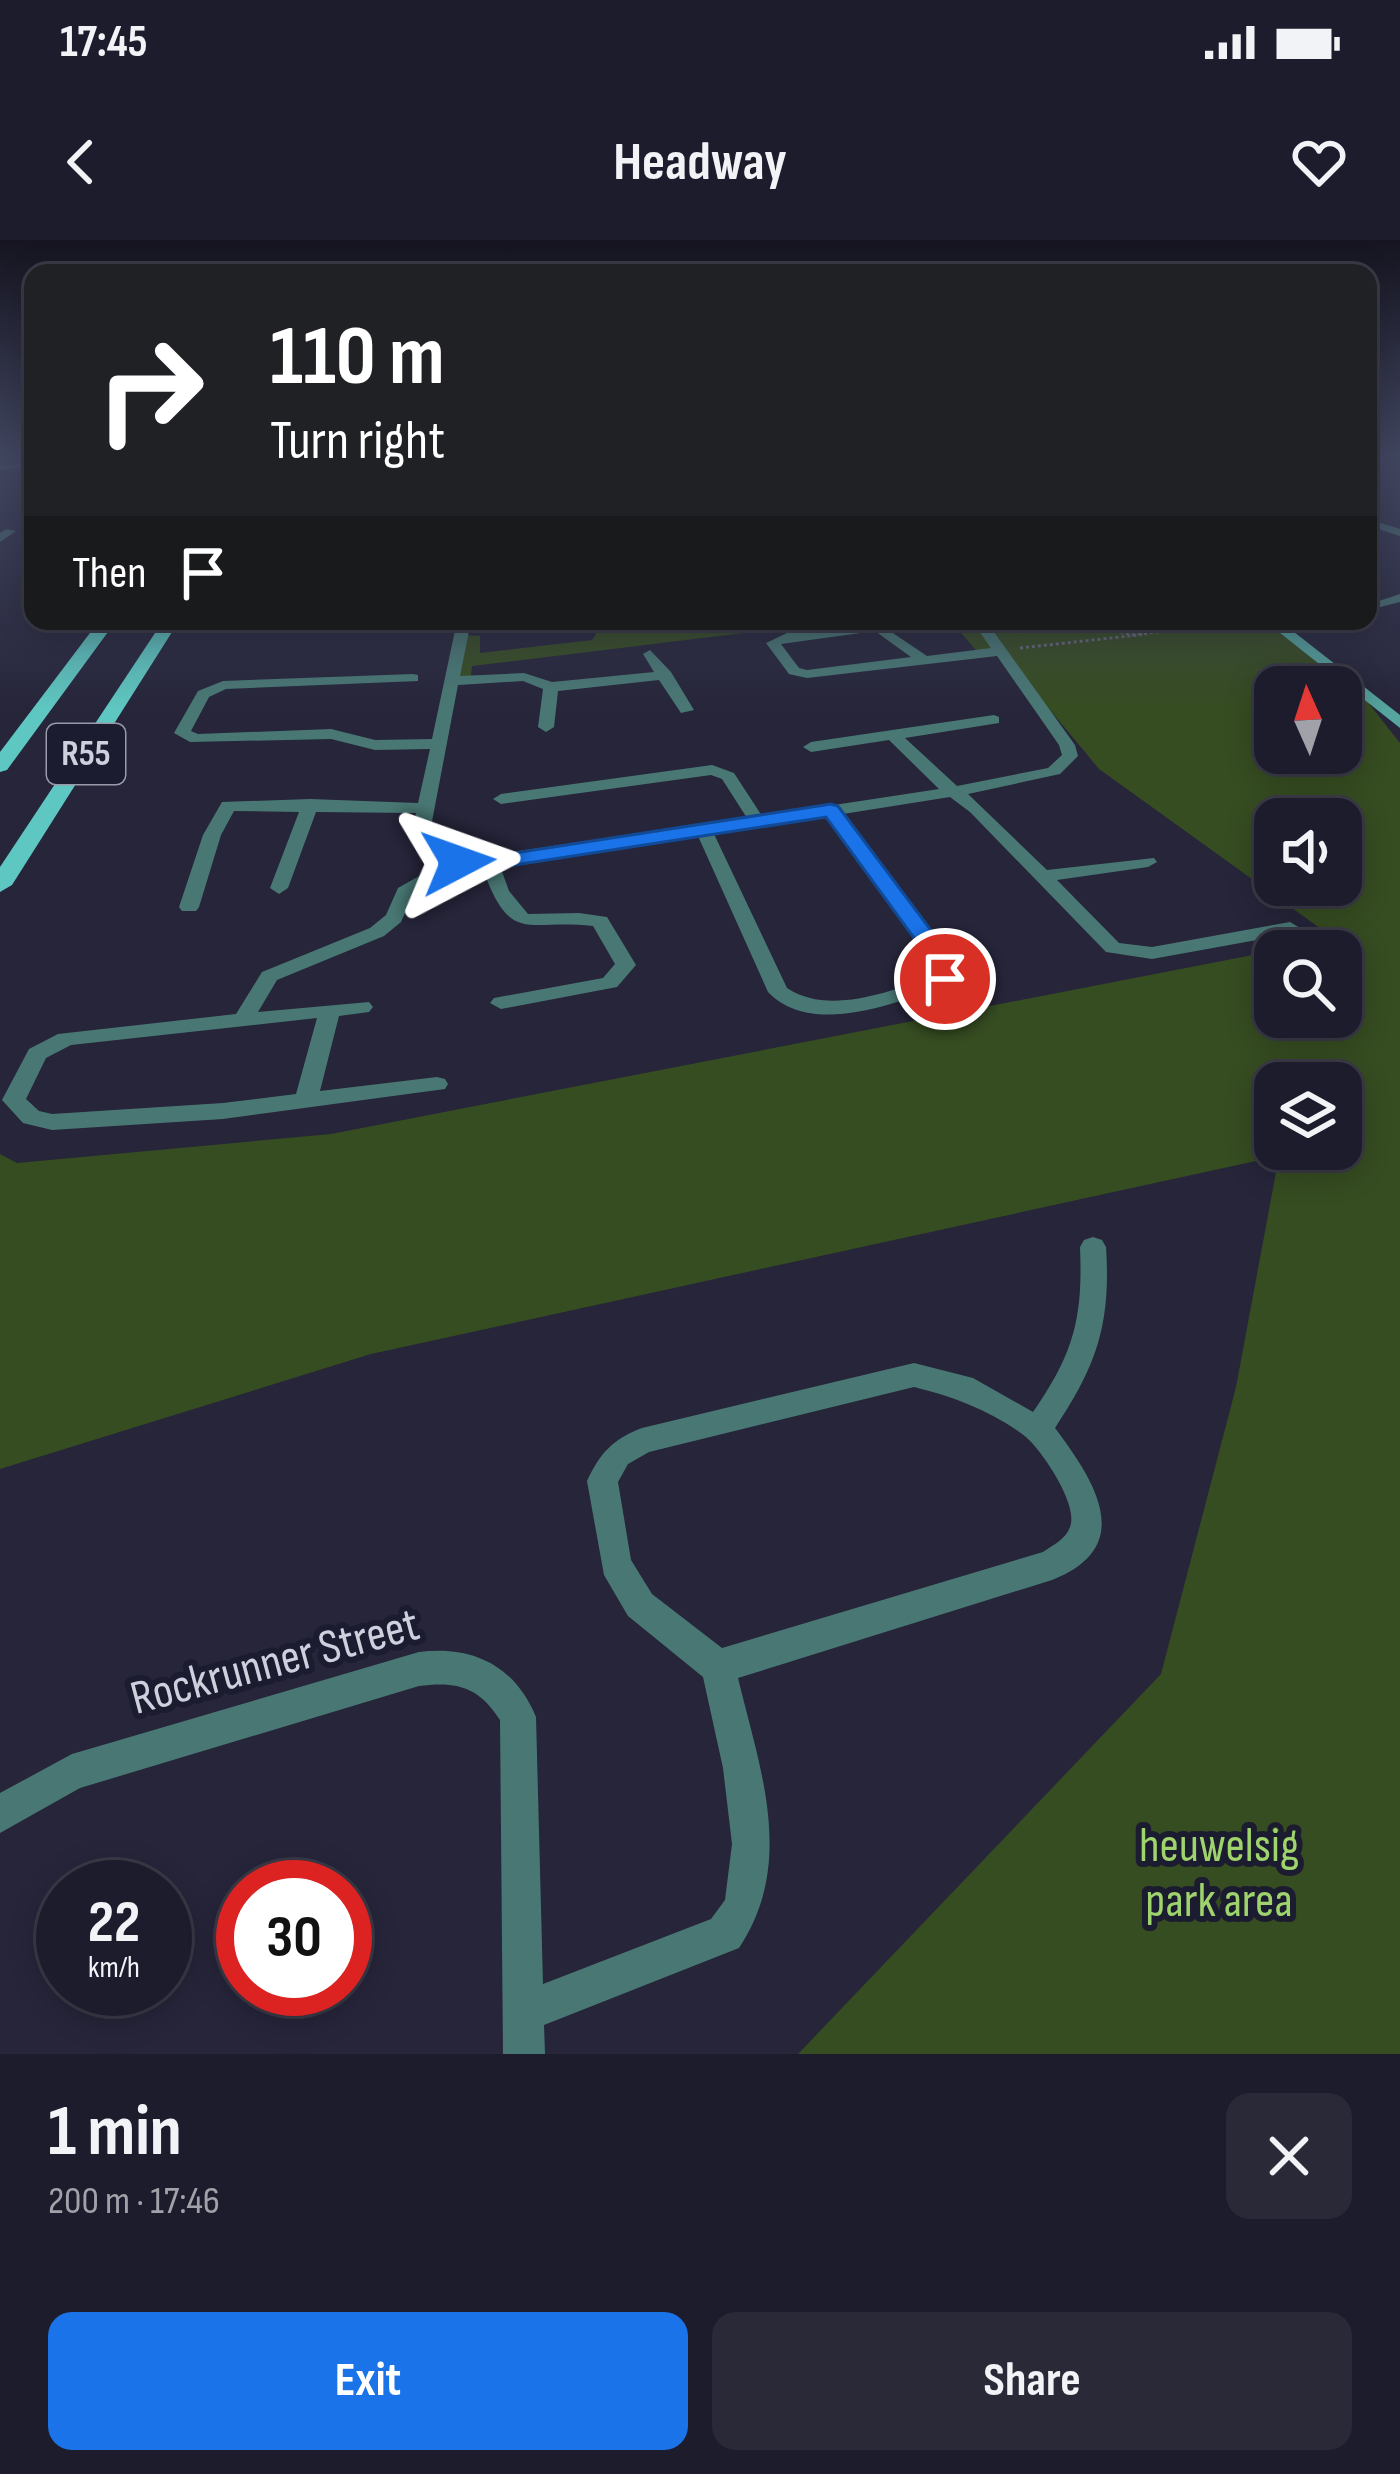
<!DOCTYPE html>
<html lang="en">
<head>
<meta charset="utf-8">
<style>
	:root { --surface:#1c1c2c; --page:#292938; --text:#f1f3f6; --muted:#a0a1a9; --line:#3a3a48; --accent:#1a73e8 }
	body { margin:0; font-family:"Sofia Sans Condensed",sans-serif; background:var(--page); color:var(--text); height:100vh; display:flex; flex-direction:column; font-size:45px; white-space:nowrap }
	* { box-sizing:border-box; margin:0 }
	p { font-size:39px; color:var(--muted) }
	.icon { flex:none; width:66px; height:66px; fill:none; stroke:currentColor; stroke-width:2; stroke-linecap:round; stroke-linejoin:round }
	.map { position:relative; height:1814px; overflow:hidden }
	.drawer { display:flex; flex-direction:column; background:var(--surface); flex:1 }
	.drawer>* { flex:none }
	.top-card { position:absolute; left:24px; top:24px; width:1353px; height:366px; border-radius:24px; box-shadow:0 6px 30px #0003,0 0 0 3px var(--line); background:#202124; color:#fff; overflow:hidden }
	.needle { width:78px; rotate:357deg }
	.tools { position:absolute; left:1254px; top:426px; display:grid; gap:24px }
	.tools a { display:grid; place-items:center; width:108px; height:108px; border-radius:24px; background:var(--surface); box-shadow:0 6px 30px #0003,0 0 0 3px var(--line); font-size:60px }
	.speed { position:absolute; left:36px; top:1620px; display:flex; gap:24px; font-size:60px; font-weight:700; text-align:center }
	.speed>* { display:grid; place-content:center; width:156px; height:156px; border-radius:50%; background:var(--surface); box-shadow:0 6px 30px #0003,0 0 0 3px var(--line); line-height:1 }
	.speed small { font-size:30px; font-weight:400 }
	.speed .limit { border:18px solid #d22; background:#fff; color:#111 }
	.pin { position:absolute; display:grid; place-items:center; width:102px; height:102px; color:#fff; margin:-51px; border:6px solid #fff; border-radius:50%; box-shadow:0 3px 12px #0007 }
	.me { position:absolute; width:132px; margin:-66px; rotate:86deg; stroke-linejoin:round; filter:drop-shadow(0 0 9px #0008) }
	.turn { display:flex; align-items:center; gap:42px; height:252px; padding:0 48px; font-size:54px }
	.turn .icon { width:156px; height:156px; stroke-width:2.5 }
	.turn b { display:block; font-size:84px; line-height:102px }
	.then { display:flex; align-items:center; height:114px; padding:0 48px; background:#0003; gap:24px; font-size:45px }
	.round { display:grid; place-items:center; flex:none; width:126px; height:126px; border-radius:24px; background:var(--page) }
	.overview { display:flex; align-items:center; justify-content:space-between; height:204px; padding:0 48px }
	h1 { font-size:72px; font-weight:700; line-height:90px }
	.button { display:flex; gap:24px; margin-top:auto; padding:24px 48px }
	.button a { flex:1; height:138px; border-radius:24px; background:var(--accent); color:#fff; font-size:48px; font-weight:700; line-height:138px; text-align:center }
	.button a+a { background:var(--page); color:var(--text) }
	.status { display:flex; justify-content:space-between; align-items:center; height:84px; padding:0 60px; background:var(--surface); direction:ltr }
	.status svg { height:33px; fill:currentColor }
	header { display:flex; justify-content:space-between; align-items:center; height:156px; padding:0 48px; background:var(--surface); font-size:54px; font-weight:700 }
	.map>svg:first-child { display:block }
</style>
</head>
<body>
<div class="status"><b>17:45</b><svg viewBox="0 0 49 12"><path d="M0 12V9h3v3zM5 12V6h3v6zM10 12V3h3v9zM15 12V0h3v12zM26 1h20v11H26zM47 4h2v5h-2z"/></svg></div>
<header><svg class="icon" aria-label="back" viewBox="0 0 24 24"><path d="M15 5l-7 7 7 7"/></svg>Headway<svg class="icon" aria-label="heart" viewBox="0 0 24 24"><path d="M12 20l-8-8c-3-5 5-10 8-4 3-6 11-1 8 4z"/></svg></header>
<div class="map">
<svg width="1400" height="1814" viewBox="0 0 1400 1814">
	<rect width="100%" height="100%" fill="#26253a"/>
	<!-- green -->
	<g fill="#364c21" fill-rule="evenodd">
		<polygon points="661,381 777,381 777,389 472,426 471,436 454,436 461,395 480,396 480,413 592,400 600,388"/>
		<path d="M 951,381 L 1267,381 L 1363,456 L 1400,503 L 1400,1814 L 798,1814 L 1161,1434 L 1236,1147 L 1279,916 L 371,1114 L 0,1229 L 0,914 L 17,923 L 331,894 L 1335,699 L 1099,529 L 1001,411 L 979,414 ZM 1275,447 L 1341,447 L 1341,513 L 1275,513 ZM 1275,579 L 1341,579 L 1341,645 L 1275,645 ZM 1275,711 L 1341,711 L 1341,777 L 1275,777 ZM 1275,843 L 1341,843 L 1341,909 L 1275,909 Z"/>
	</g>
	<g fill="none" stroke-linecap="round" stroke-linejoin="round">
		<!-- path -->
		<g stroke="#68687a" stroke-width="3" stroke-dasharray="3 3" stroke-linecap="butt">
			<polyline points="1086,381 1131,395 1214,385 1211,381"/>
			<polyline points="1020,408 1147,394"/>
		</g>
		<!-- lane -->
		<polygon fill="#497874" fill-rule="evenodd" points="33,223 33,227 0,230 0,226"/>
		<!-- street -->
		<g fill="#497874" fill-rule="evenodd">
			<polygon points="1368,279 1400,289 1400,296 1368,286"/>
			<polygon points="6,289 16,291 0,302 0,293"/>
			<polygon points="1400,354 1400,362 1376,368 1370,364"/>
			<polygon points="242,381 407,381 400,385 249,385"/>
			<path d="M 457,381 L 540,381 L 533,385 L 469,391 L 460,436 L 524,433 L 552,442 L 654,432 L 643,414 L 650,410 L 671,432 L 694,470 L 681,473 L 659,440 L 558,451 L 554,487 L 546,492 L 538,487 L 543,449 L 523,441 L 458,445 L 430,592 L 442,608 L 453,614 L 483,616 L 747,578 L 722,539 L 711,535 L 501,564 L 493,559 L 501,554 L 712,525 L 734,533 L 762,576 L 939,549 L 889,500 L 811,512 L 803,507 L 811,502 L 994,475 L 999,477 L 999,483 L 905,498 L 957,546 L 1048,528 L 1062,515 L 1059,505 L 997,416 L 807,438 L 789,434 L 766,403 L 787,393 L 878,383 L 927,416 L 991,408 L 972,381 L 986,381 L 1075,505 L 1078,516 L 1060,534 L 968,554 L 1047,630 L 1154,618 L 1157,622 L 1148,627 L 1057,640 L 1119,703 L 1152,707 L 1290,682 L 1300,688 L 1290,694 L 1152,719 L 1106,712 L 970,572 L 950,557 L 843,574 L 951,721 L 956,732 L 947,746 C 896,762 812,798 768,752 L 698,596 L 500,626 L 509,651 L 528,674 L 579,673 L 607,677 L 636,725 L 617,747 L 501,769 L 490,763 L 494,758 L 603,738 L 615,724 L 593,686 C 526,678 511,707 482,627 L 463,627 L 413,655 L 401,682 L 384,696 L 277,740 L 258,772 L 369,762 L 373,767 L 369,772 L 339,776 L 320,851 L 437,837 L 445,839 L 448,844 L 445,849 L 223,879 L 52,890 L 23,883 L 2,860 L 29,809 L 58,794 L 236,774 L 262,732 L 370,688 L 386,675 L 398,648 L 444,622 C 428,617 420,607 412,592 L 416,573 L 316,572 L 288,648 L 279,654 L 270,648 L 299,572 L 234,571 L 221,595 L 199,667 L 196,671 L 182,671 L 179,667 L 203,595 L 222,562 L 310,559 L 418,563 L 430,509 L 375,510 L 331,499 L 190,502 L 174,493 L 198,451 L 223,441 L 413,434 L 418,435 L 418,441 L 226,449 L 209,457 L 191,491 L 198,494 L 331,489 L 375,500 L 432,499 ZM 875,391 L 911,417 L 807,430 L 799,428 L 781,404 ZM 827,576 L 931,721 L 936,732 L 932,738 C 888,751 829,776 787,748 L 714,594 ZM 317,778 L 296,854 L 223,863 L 52,874 L 39,871 L 26,859 L 46,818 L 71,805 Z"/>
			<path d="M 1093,997 L 1102,1000 L 1106,1007 C 1111,1084 1097,1125 1055,1188 C 1093,1239 1139,1306 1052,1340 L 738,1438 C 760,1530 796,1622 739,1708 L 544,1785 L 545,1814 L 503,1814 L 500,1480 C 479,1447 457,1441 419,1446 L 80,1548 L 0,1593 L 0,1553 L 72,1514 L 419,1412 C 473,1405 515,1426 536,1477 L 543,1744 L 711,1679 L 725,1660 L 732,1604 L 723,1528 L 703,1437 L 628,1376 L 604,1335 L 587,1241 C 600,1213 613,1199 642,1188 L 914,1123 L 973,1138 L 1033,1172 C 1074,1113 1083,1078 1080,1007 L 1084,1000 ZM 914,1147 C 952,1156 994,1172 1026,1197 C 1042,1211 1079,1265 1070,1287 C 1066,1299 1053,1305 1043,1312 L 722,1408 L 652,1354 L 631,1320 L 618,1242 L 628,1224 L 649,1212 Z"/>
		</g>
		<!-- secondary -->
		<polygon fill="#56a59f" fill-rule="evenodd" points="1265,381 1280,381 1400,475 1400,488"/>
		<!-- primary -->
		<g fill="#5fc7c1" fill-rule="evenodd">
			<polygon points="99,381 116,381 7,530 0,532 0,512"/>
			<polygon points="163,381 179,381 12,645 0,652 0,627"/>
		</g>
	</g>
	<!-- sky -->
	<linearGradient id="sky" x2="0" y2="1"><stop stop-color="#151420"/><stop offset="0.46" stop-color="#414660"/><stop offset="1" stop-color="#414660" stop-opacity="0"/></linearGradient>
	<rect width="1400" height="470" fill="url(#sky)"/>
	<!-- route -->
	<polygon fill="#1a73e8" stroke="#114b97" stroke-width="3" points="831,564 838,566 939,701 956,739 953,744 936,744 917,702 826,577 508,626 458,628 448,622 458,616 508,614"/>
	<g text-anchor="middle" dominant-baseline="central" stroke-width="12" stroke-linejoin="round" paint-order="stroke">
		<!-- shield labels -->
		<rect fill="#1c1c30" stroke="#999aaa" stroke-width="3" x="47" y="484" width="78" height="60" rx="9"/>
		<g font-size="36" font-weight="bold" fill="#cfd0de">
			<text x="86" y="514">R55</text>
		</g>
		<!-- near-street labels -->
		<g font-size="48" fill="#cfd0de" stroke="#1c1c30">
			<text transform="translate(275 1422) rotate(-15)">Rockrunner Street</text>
		</g>
		<!-- near-park labels -->
		<g font-size="48" fill="#9fd46d" stroke="#1c1c30">
			<text x="1219" y="1606">heuwelsig<tspan x="1219" dy="55">park area</tspan></text>
		</g>
	</g>
</svg>
<div class="tools">
<a><svg class="needle" viewBox="-14 -14 28 28"><path d="M0-13l5 13h-10z" fill="#e53935"/><path d="M0 13l5-13h-10z" fill="#a0a1a9"/></svg></a>
<a><svg class="icon" aria-label="sound" viewBox="0 0 24 24"><path d="M4 9h4l5-4v14l-5-4H4zM17 9q2 3 0 6"/></svg></a>
<a><svg class="icon" aria-label="search" viewBox="0 0 24 24"><circle cx="10" cy="10" r="6"/><path d="M15 15l6 6"/></svg></a>
<a><svg class="icon" aria-label="layers" viewBox="0 0 24 24"><path d="M12 4l9 5-9 5-9-5zM3 14l9 5 9-5"/></svg></a>
</div>
<div class="speed"><div>22<small>km/h</small></div><div class="limit">30</div></div>
<div class="pin" style="left:945px;top:739px;background:#d93025"><svg class="icon" aria-label="arrive" viewBox="0 0 24 24"><path d="M6 21V4h12l-3 4 3 4H6"/></svg></div>
<svg class="me" style="left:458px;top:622px" viewBox="-20 -20 40 40"><path d="M0-17L14 15 0 8-14 15z" fill="#1a73e8" stroke="#fff" stroke-width="4"/></svg>
<div class="top-card">
<div class="turn"><svg class="icon" aria-label="right" viewBox="0 0 24 24"><path d="M7 20v-9h11M14 6l5 5-5 5"/></svg><div><b>110 m</b>Turn right</div></div>
<div class="then">Then<svg class="icon" aria-label="arrive" viewBox="0 0 24 24"><path d="M6 21V4h12l-3 4 3 4H6"/></svg></div>
</div>
</div>
<section class="drawer">
<div class="overview"><div><h1>1 min</h1><p>200 m · 17:46</p></div><a class="round"><svg class="icon" aria-label="close" viewBox="0 0 24 24"><path d="M6 6l12 12M18 6L6 18"/></svg></a></div>
<div class="button"><a>Exit</a><a>Share</a></div>
</section>
</body>
</html>
